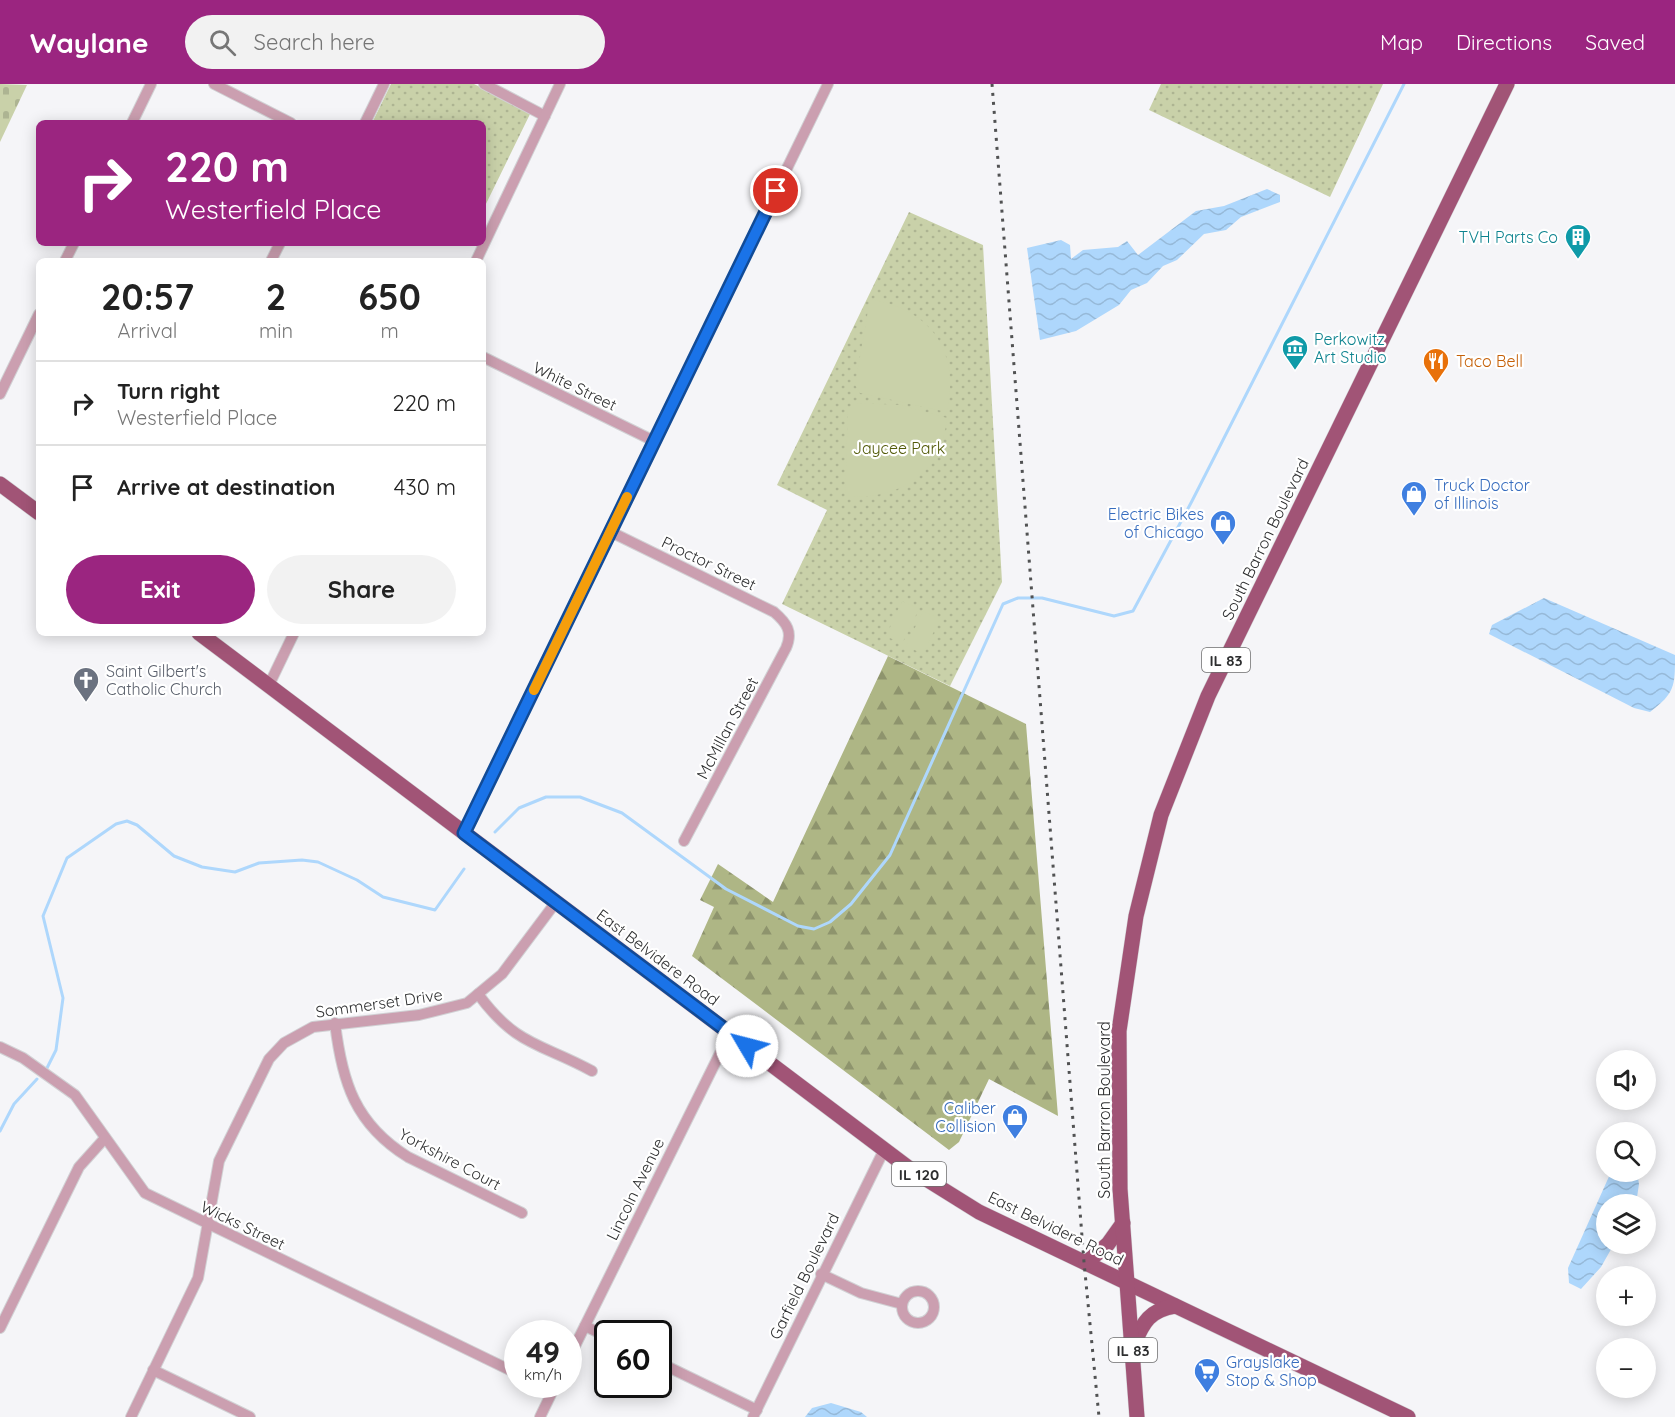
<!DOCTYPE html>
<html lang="en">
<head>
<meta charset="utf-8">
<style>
	:root { --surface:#fff; --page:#f2f2f2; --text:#222; --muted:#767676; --line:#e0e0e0; --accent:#9b2580 }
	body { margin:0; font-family:Quicksand,sans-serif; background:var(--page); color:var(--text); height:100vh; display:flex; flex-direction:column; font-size:22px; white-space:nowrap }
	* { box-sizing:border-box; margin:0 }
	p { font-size:20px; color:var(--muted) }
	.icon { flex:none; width:33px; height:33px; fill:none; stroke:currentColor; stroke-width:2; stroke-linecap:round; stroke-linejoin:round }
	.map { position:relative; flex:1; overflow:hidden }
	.details { position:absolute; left:36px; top:174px; width:450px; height:378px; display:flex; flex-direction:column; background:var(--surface); border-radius:9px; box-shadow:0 3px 15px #0003 }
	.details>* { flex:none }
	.banner { position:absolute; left:36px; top:36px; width:450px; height:126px; border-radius:9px; box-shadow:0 3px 15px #0003; background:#9b2580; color:#fff; overflow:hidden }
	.fabs { position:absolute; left:1596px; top:966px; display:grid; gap:12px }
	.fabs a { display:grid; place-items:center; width:60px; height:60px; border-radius:50%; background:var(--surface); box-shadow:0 3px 15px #0003; font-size:30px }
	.speed { position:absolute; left:504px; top:1236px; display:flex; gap:12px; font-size:30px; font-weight:700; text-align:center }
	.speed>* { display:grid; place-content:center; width:78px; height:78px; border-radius:50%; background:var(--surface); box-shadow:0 3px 15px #0003; line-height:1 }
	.speed small { font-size:15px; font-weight:400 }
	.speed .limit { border:3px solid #111; border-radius:9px; background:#fff; color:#111 }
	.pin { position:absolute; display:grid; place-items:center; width:51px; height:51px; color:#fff; margin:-26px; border:3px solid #fff; border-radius:50%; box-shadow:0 2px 6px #0007 }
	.me { position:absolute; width:66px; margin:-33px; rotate:307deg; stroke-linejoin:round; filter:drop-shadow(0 0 4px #0008) }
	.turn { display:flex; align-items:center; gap:21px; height:126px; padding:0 30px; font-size:27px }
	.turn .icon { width:78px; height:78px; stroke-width:2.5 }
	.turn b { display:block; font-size:42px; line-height:51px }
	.eta { display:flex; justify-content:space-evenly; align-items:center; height:102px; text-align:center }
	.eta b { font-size:36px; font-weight:700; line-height:42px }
	.cta { display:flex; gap:12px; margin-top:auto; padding:12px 30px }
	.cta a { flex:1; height:69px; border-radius:36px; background:var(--accent); color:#fff; font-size:24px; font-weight:700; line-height:69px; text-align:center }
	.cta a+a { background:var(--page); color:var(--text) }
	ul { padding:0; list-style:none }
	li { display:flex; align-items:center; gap:18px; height:84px; padding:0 30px; border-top:2px solid var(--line) }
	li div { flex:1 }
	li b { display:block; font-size:22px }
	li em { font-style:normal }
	header { display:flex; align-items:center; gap:36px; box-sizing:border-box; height:84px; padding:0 30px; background:var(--accent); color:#fff }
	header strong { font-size:28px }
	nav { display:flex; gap:33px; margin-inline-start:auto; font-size:21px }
	.search { width:420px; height:54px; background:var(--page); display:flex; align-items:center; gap:15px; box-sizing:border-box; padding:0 21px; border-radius:33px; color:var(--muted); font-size:22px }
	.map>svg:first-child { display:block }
</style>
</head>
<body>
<header>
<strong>Waylane</strong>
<div class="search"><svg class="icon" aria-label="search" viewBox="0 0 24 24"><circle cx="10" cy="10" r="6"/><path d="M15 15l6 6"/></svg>Search here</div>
<nav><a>Map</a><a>Directions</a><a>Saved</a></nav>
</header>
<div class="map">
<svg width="1675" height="1333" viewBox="0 0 1675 1333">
	<defs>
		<pattern id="grass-dots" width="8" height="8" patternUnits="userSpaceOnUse" patternTransform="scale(1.5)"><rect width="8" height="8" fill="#c9d1a9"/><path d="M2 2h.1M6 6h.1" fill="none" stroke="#adb492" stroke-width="1.8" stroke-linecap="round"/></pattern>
		<pattern id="forest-firs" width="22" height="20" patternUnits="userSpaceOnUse" patternTransform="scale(1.5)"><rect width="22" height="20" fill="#aeb685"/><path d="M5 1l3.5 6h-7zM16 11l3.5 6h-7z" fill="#8e946d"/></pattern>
		<pattern id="cemetery-stones" width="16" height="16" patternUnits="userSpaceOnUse" patternTransform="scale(1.5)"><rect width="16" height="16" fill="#c9d1a9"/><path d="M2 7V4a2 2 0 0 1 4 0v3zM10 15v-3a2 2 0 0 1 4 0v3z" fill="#adb492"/></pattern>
		<pattern id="water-waves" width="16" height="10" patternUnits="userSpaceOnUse" patternTransform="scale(1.5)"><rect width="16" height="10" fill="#aed7fc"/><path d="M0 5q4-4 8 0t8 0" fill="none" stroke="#96b9d8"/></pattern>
	</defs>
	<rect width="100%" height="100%" fill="#f5f5f8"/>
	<!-- grass -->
	<g fill="url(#grass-dots)">
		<polygon points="391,0 474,0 531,28 483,126 483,39 372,39"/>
		<polygon points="1161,0 1383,0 1330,113 1149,26"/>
		<polygon points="909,128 983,161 1002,498 950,602 782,520 827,426 777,401"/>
	</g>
	<!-- forest -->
	<polygon fill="url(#forest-firs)" points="888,572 1026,640 1058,1032 989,995 959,1058 949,1066 692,872 714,823 700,816 718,780 773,818"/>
	<!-- cemetery -->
	<polygon fill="url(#cemetery-stones)" points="0,0 27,1 0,58"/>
	<!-- garden -->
	<g fill="#c9d1a9">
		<path d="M 870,215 C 931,226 960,266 947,328 L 860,309 L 855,301 Z"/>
		<path d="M 857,319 L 901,321 L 947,334 C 941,392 899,415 845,413 L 848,327 Z"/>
		<polygon points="902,517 919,525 902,560 886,552"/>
		<polygon points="923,527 940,535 923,570 906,562"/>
	</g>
	<!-- water -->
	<g fill="url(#water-waves)">
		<polygon points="1267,105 1280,111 1280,118 1241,133 1226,146 1204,150 1177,176 1163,182 1147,199 1131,206 1119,221 1076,247 1040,256 1027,164 1061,156 1070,161 1071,175 1083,166 1118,163 1127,157 1138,171 1196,127 1224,122"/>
		<path d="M 1544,514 L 1675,571 C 1675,602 1675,609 1650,628 L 1634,624 L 1489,550 L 1492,541 Z"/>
		<polygon points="1611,1088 1637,1088 1639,1100 1636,1120 1606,1120 1606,1160 1614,1160 1601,1183 1581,1205 1569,1199 1568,1184"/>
		<polygon points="831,1319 861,1328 867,1333 805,1333 812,1324"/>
	</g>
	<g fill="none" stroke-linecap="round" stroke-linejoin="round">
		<!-- stream -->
		<g stroke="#aed7fc" stroke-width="3">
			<polyline points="495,748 519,724 546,713 580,713 622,729 726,805 798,842 814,845 830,838 851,820 890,771 1003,520 1018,514 1042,514 1114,532 1133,527 1192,417 1404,0"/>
			<polyline points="47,984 56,966 63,914 43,832 67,774 116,740 127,737 137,741 174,772 202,783 235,788 259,779 302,776 318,778 357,796 383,813 435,826 464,785"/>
			<polyline points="0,1047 14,1020 37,995"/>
		</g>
		<!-- minor casing -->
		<g stroke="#d1d1d4" stroke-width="12">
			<g id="minor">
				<polyline points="214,0 291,39"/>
				<polyline points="484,0 545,32"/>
				<polyline points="132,39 151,0"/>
				<polyline points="365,39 384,0"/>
				<polyline points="65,177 74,159"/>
				<polyline points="271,177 280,159"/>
				<polyline points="476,177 560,0"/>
				<polyline points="483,273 654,357"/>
				<polyline points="0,310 39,230"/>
				<path d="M 611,448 L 774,528 C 787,539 793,548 786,564 L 684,757"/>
				<polyline points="269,601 294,549"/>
				<polyline points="464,749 828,0"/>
				<path d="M 478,910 C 517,963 541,959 592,987"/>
				<path d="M 335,939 C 342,998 355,1040 408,1073 L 522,1129"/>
				<polyline points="0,963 23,974 75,1011 145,1109 518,1290"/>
				<polyline points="821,1190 861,1209 902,1220"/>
				<circle cx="918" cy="1223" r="16"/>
				<polyline points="585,1242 608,1253"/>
				<polyline points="0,1244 79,1083 105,1054"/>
				<polyline points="568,1276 730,949"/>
				<polyline points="658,1278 757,1326"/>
				<polyline points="153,1286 250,1333"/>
				<polyline points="540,1300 553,1307"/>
				<polyline points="131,1333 198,1194 219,1077 269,975 284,959 313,943 419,931 467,919 502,890 556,818"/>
				<polyline points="540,1333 556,1300"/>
				<polyline points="753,1333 884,1066"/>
			</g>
		</g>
		<!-- primary casing -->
		<g stroke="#d1d1d4" stroke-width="16">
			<g id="primary">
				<polyline points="0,400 39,429"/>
				<polyline points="199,549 910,1085 979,1128 1408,1333"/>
				<polyline points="1086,1179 1108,1160 1123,1139"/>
				<path d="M 1134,1260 C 1143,1238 1150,1226 1175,1222"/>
				<polyline points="1137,1333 1120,1105 1119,947 1136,832 1161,731 1208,612 1507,0"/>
			</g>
		</g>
		<!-- minor -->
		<use href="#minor" stroke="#cb9fb0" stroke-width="10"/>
		<!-- primary -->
		<use href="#primary" stroke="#a15476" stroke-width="15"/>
		<!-- rail -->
		<polyline stroke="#515253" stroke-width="3" stroke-dasharray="3 6" stroke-linecap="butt" points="992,0 1084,1178 1099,1333"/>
	</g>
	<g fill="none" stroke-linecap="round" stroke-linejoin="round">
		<!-- route casing -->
		<g stroke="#114b97" stroke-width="15">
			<polyline id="route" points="747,962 464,749 776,107"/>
		</g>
		<!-- route -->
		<use href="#route" stroke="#1a73e8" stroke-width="10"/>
		<!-- slow -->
		<polyline stroke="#f59e0b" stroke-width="10" points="534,606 627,413"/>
	</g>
	<!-- icons -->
	<defs>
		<g id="building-pin" transform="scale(1.35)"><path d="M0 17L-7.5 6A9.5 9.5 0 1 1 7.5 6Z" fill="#0f9aa8" stroke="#fff"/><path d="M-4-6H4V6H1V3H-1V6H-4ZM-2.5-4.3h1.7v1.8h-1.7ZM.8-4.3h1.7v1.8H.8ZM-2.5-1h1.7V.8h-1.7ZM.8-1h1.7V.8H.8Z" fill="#fff"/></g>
		<g id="museum-pin" transform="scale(1.35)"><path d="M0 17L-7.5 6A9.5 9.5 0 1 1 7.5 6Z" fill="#0f9aa8" stroke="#fff"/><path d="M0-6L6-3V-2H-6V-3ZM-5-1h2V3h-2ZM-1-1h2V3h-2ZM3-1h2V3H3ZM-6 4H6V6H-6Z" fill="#fff"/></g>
		<g id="restaurant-pin" transform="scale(1.35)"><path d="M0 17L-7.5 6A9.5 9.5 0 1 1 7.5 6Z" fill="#e8710a" stroke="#fff"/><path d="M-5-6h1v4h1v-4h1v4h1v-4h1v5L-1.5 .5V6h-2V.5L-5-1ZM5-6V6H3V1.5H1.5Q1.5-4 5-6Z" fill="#fff"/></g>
		<g id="shop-pin" transform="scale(1.35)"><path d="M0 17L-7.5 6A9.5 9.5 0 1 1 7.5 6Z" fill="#3f7fe0" stroke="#fff"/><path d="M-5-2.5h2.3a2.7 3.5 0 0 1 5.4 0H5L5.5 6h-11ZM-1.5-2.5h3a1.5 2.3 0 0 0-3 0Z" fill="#fff"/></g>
		<g id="church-pin" transform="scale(1.35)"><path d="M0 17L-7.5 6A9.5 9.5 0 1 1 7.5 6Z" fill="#6b7280" stroke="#fff"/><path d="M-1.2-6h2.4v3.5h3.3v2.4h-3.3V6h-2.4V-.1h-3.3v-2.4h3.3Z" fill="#fff"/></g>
		<g id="supermarket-pin" transform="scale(1.35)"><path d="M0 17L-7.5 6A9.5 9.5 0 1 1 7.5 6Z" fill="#3f7fe0" stroke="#fff"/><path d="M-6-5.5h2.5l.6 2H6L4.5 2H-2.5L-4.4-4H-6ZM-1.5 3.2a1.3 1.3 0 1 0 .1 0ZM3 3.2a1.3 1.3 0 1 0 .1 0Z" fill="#fff"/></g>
	</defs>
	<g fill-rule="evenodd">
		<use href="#building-pin" x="1578" y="153"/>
		<use href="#museum-pin" x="1295" y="264"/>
		<use href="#restaurant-pin" x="1436" y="277"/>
		<use href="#shop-pin" x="1414" y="410"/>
		<use href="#shop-pin" x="1223" y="439"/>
		<use href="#church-pin" x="86" y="596"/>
		<use href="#shop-pin" x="1015" y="1033"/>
		<use href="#supermarket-pin" x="1207" y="1287"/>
	</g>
	<g text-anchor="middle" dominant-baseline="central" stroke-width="4.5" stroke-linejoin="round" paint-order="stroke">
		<!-- shield labels -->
		<g fill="#fff" stroke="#6d6d6e" stroke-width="1.5">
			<rect x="1202" y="564" width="48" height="24" rx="4.5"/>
			<rect x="892" y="1078" width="54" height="24" rx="4.5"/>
			<rect x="1109" y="1254" width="48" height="24" rx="4.5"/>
		</g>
		<g font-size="15" font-weight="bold" fill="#2e2f30">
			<text x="1226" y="576">IL 83</text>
			<text x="919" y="1090">IL 120</text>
			<text x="1133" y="1266">IL 83</text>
		</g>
		<!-- culture labels -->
		<g font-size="16" fill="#0d838f" stroke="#fff" text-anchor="end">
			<text x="1558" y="153">TVH Parts Co</text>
			<text x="1314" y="255" text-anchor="start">Perkowitz<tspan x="1314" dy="18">Art Studio</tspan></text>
		</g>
		<!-- food labels -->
		<g font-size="16" fill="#c56008" stroke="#fff" text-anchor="start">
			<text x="1456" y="277">Taco Bell</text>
		</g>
		<!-- street labels -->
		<g font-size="16" fill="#2e2f30" stroke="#fff">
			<text transform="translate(575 302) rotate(26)">White Street</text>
			<text transform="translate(1265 455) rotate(-64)">South Barron Boulevard</text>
			<text transform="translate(709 479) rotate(26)">Proctor Street</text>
			<text transform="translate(727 644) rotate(-62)">McMillan Street</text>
			<text transform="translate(658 873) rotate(37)">East Belvidere Road</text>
			<text transform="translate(379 919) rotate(-8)">Sommerset Drive</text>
			<text transform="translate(1104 1026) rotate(-90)">South Barron Boulevard</text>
			<text transform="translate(450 1075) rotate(28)">Yorkshire Court</text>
			<text transform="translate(635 1105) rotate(-64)">Lincoln Avenue</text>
			<text transform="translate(243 1141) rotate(26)">Wicks Street</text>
			<text transform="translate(1056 1144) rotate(26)">East Belvidere Road</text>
			<text transform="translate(804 1192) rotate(-64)">Garfield Boulevard</text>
		</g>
		<!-- park labels -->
		<g font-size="16" fill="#525a08" stroke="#fff">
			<text x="899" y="364">Jaycee Park</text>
		</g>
		<!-- shop labels -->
		<g font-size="16" fill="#366cbe" stroke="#fff" text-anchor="start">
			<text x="1434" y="401">Truck Doctor<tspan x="1434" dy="18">of Illinois</tspan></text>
			<text x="1204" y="430" text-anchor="end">Electric Bikes<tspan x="1204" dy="18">of Chicago</tspan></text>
			<text x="996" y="1024" text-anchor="end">Caliber<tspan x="996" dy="18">Collision</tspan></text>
			<text x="1226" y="1278">Grayslake<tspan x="1226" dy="18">Stop &amp; Shop</tspan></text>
		</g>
		<!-- worship labels -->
		<g font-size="16" fill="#5b616d" stroke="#fff" text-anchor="start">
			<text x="106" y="587">Saint Gilbert's<tspan x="106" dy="18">Catholic Church</tspan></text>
		</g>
	</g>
</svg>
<div class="fabs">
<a><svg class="icon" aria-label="sound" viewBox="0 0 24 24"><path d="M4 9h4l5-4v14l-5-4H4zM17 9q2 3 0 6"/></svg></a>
<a><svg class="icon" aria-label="search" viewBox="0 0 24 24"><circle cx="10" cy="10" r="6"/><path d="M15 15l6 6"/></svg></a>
<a><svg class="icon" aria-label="layers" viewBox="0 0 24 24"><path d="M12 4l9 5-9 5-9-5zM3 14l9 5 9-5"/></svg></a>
<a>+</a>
<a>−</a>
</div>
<div class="speed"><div>49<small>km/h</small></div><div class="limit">60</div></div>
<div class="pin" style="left:776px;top:107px;background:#d93025"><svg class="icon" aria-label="arrive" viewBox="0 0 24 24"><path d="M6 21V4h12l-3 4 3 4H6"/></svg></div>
<svg class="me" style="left:747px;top:962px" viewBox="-20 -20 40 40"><circle r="19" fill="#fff"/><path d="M0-13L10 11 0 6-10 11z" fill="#1a73e8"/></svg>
<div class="banner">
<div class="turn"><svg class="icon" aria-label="right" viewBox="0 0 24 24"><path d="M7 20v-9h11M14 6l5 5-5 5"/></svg><div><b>220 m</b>Westerfield Place</div></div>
</div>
<section class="details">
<div class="eta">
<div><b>20:57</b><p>Arrival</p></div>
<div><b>2</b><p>min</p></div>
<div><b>650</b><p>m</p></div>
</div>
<ul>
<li><svg class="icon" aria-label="right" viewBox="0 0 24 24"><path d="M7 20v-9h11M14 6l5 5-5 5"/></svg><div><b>Turn right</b><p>Westerfield Place</p></div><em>220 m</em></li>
<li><svg class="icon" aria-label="arrive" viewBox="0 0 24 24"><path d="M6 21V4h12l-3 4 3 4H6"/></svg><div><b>Arrive at destination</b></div><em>430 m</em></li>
</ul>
<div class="cta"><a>Exit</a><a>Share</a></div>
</section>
</div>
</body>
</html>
